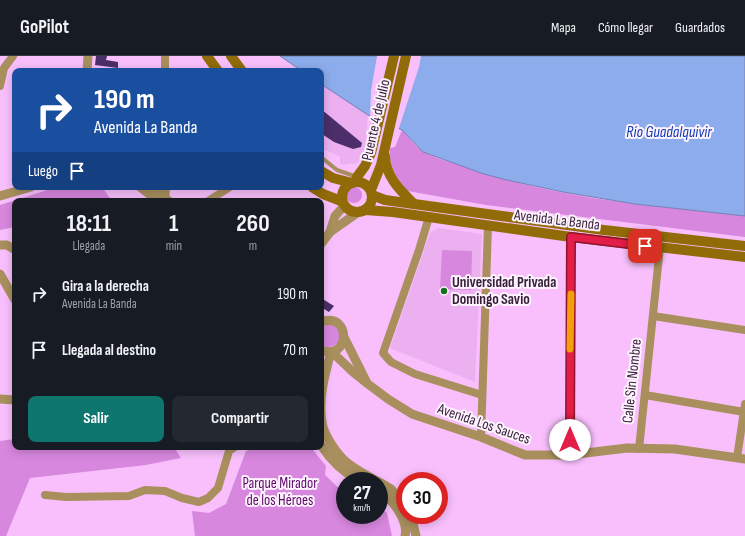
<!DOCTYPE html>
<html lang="es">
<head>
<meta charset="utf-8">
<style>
	:root { --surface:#171b24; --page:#242831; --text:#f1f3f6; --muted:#9ea1a6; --line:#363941; --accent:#0f766e }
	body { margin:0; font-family:"Sofia Sans Condensed",sans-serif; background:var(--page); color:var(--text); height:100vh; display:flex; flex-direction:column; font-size:15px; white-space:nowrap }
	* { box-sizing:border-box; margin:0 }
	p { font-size:13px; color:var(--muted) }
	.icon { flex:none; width:22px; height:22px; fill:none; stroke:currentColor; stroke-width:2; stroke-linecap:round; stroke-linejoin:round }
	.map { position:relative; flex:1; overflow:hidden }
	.drawer { position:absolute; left:12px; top:142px; width:312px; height:252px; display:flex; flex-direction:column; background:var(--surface); border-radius:8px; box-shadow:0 2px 10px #0003 }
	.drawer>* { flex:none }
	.guide { position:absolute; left:12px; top:12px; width:312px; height:122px; border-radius:8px; box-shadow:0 2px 10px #0003; background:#1a4fa0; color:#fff; overflow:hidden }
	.speed { position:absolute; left:336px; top:416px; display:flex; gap:8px; font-size:20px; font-weight:700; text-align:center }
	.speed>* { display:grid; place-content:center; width:52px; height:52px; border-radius:50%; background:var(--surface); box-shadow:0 2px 10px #0003; line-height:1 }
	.speed small { font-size:10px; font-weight:400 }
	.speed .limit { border:6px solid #d22; background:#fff; color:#111 }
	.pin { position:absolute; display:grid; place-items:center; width:34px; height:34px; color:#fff; margin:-17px; border-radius:8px; box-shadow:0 2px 6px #0006 }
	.me { position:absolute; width:44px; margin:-22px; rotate:0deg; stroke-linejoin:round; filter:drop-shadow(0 0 3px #0008) }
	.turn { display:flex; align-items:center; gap:14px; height:84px; padding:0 16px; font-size:18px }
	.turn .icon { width:52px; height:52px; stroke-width:2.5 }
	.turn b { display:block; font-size:28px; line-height:34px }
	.then { display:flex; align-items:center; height:38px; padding:0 16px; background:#0003; gap:8px; font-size:15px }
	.eta { display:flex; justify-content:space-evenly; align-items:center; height:68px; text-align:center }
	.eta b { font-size:24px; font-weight:700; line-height:28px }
	.cta { display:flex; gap:8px; margin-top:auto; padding:8px 16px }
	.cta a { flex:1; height:46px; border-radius:8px; background:var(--accent); color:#fff; font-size:16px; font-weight:700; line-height:46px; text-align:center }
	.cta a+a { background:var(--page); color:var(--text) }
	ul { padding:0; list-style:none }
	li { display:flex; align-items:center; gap:12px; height:56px; padding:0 16px }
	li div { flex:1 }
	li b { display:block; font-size:15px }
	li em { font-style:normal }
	header { display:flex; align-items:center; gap:24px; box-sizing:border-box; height:56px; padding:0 20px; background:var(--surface); border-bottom:1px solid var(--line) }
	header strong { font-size:19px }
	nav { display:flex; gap:22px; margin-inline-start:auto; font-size:14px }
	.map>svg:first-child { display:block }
</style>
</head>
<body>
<header>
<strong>GoPilot</strong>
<nav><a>Mapa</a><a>Cómo llegar</a><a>Guardados</a></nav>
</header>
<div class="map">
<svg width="745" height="480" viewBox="0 0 745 480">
	<rect width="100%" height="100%" fill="#f8bffc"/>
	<!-- built -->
	<g fill="#ecb0f1">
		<polygon points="324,30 368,59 365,94 357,107 340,109 340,101 326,94 322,96 321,94 321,32"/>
		<polygon points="438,172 482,178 475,326 390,292 430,177"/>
	</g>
	<!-- green -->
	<g fill="#d787de">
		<path d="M 402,74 C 409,81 416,92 424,96 C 436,103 451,106 464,110 C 554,143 651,150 745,159 L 745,181 L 486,149 L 408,135 C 395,120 388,112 390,92 L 395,91 Z"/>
		<polygon points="57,131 102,131 112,145 15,145 15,171 0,174 0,149"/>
		<circle cx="354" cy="139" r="8"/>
		<polygon points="442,194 472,195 471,234 440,233"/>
		<path d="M 328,268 L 335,270 L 340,276 L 338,287 C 332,291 328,293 321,289 L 321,271 Z"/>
		<polygon points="15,383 15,391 174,391 181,402 146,409 30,422 6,480 0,480 0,385"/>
		<polygon points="259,391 305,391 313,394 326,410 325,419 344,437 345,436 345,459 379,459 379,450 387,457 392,480 195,480 192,455 209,457 226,448 246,395"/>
	</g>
	<!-- water -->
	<polygon fill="#8dacec" stroke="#7282b5" points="280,0 745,0 745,160 635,148 563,136 507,124 484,118 423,96 402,74 368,59 321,28 321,15 302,15"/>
	<!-- pier -->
	<polygon fill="#f8bffc" points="377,0 421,0 419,11 398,75 370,62 371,35"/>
	<!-- building -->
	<g fill="#4b2e6a">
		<polygon points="96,0 107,0 106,4 118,6 118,12 95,9"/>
		<polygon points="321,53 362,87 361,91 353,93 334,86 322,78"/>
		<polygon points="321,242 334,250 329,256 321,251"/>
	</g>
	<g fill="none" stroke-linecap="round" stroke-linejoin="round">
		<!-- service -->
		<polyline stroke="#a88f5d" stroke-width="4" points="321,101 337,114 357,121"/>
		<!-- minor -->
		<g stroke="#a88f5d" stroke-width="8">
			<polyline points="165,0 165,15"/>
			<polyline points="0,30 4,12 13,0"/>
			<polyline points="165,145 166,131"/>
			<polyline points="208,145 230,131"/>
			<polyline points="429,161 419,194 383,297 391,306 415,318 482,339"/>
			<polyline points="653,260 745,274"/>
			<polyline points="645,339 744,356"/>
			<polyline points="481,381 488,170"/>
			<polyline points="639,393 660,191"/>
			<polyline points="569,399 571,181"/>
			<polyline points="737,402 745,348"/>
			<polyline points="45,439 66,441 129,440 145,434 165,435 182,442 199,446 208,442 218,432 229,395 235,391"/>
		</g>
		<!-- tertiary -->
		<g stroke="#a88f5d" stroke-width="9">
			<polyline points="87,15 88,0"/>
			<polyline points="140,131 158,145"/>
			<polyline points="150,131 169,145"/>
			<polyline points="0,140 31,131"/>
			<polyline points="330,176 357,157"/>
			<polyline points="321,188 330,176 335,160 344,150"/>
			<polyline points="0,189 7,189 15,194"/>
			<polyline points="0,218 15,244"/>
			<path d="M 321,266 C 352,255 350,306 321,294"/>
			<polyline points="344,281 366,325"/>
			<path d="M 331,296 C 325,318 318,343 322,366 C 323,377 335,395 343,403 C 352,412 366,419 377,425"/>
			<polyline points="332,296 353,316 368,328 388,343 412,358 481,381 525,399 569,399 627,392 675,393 745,403"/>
			<polyline points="0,343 15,344"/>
			<path d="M 321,389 C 331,405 343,416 359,425"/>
			<polyline points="379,426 391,433 405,448"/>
			<path d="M 379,436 C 383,439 387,441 390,444 C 398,452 408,468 405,480"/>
			<polyline points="411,459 416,480"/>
		</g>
		<!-- secondary -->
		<g stroke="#916b07" stroke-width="10">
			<polyline points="207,0 218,15"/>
			<polyline points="231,0 242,15"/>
			<path d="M 385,100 C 385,120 401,135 414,148"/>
			<polyline points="321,115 333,122 352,127"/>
			<circle cx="357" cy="141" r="15"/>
			<polyline points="355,126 357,121 365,110 371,97 394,0"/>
			<polyline points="312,131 323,138 341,145"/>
			<polyline points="371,134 381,109 406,0"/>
			<polyline points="372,139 385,144 414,148 604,174 745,190"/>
			<polyline points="365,154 393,156 571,181 745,201"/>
		</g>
	</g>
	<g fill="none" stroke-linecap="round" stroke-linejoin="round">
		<!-- route casing -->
		<g stroke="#92132f" stroke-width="10">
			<polyline id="route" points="570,384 571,181 645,190"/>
		</g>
		<!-- route -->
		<use href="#route" stroke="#e11d48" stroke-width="7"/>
		<!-- slow -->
		<polyline stroke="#f59e0b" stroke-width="7" points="570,293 571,238"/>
	</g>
	<!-- markers -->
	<circle fill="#136f1c" stroke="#fef3ff" stroke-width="1.5" cx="444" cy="235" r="4"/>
	<g text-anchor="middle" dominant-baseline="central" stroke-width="4" stroke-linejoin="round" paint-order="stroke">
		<!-- street labels -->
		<g font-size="15" fill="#341f36" stroke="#fef3ff">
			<text transform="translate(376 64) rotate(-77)">Puente 4 de Julio</text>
			<text transform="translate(557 164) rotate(7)">Avenida La Banda</text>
			<text transform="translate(632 325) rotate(-84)">Calle Sin Nombre</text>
			<text transform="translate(484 368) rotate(19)">Avenida Los Sauces</text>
		</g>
		<!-- poi labels -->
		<g font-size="15" font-weight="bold" fill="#341f36" stroke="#fef3ff" text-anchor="start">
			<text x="452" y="226">Universidad Privada<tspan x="452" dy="17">Domingo Savio</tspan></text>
		</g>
		<!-- park labels -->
		<g font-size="15" fill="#5e0a67" stroke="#fef3ff">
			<text x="280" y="427">Parque Mirador<tspan x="280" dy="17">de los Héroes</tspan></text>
		</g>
		<!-- water labels -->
		<g font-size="16" font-style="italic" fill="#0e3ab1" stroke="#fef3ff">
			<text x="669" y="76">Río Guadalquivir</text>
		</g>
	</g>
</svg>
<div class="speed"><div>27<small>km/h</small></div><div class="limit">30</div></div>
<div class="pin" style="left:645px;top:190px;background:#d93025"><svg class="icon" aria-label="arrive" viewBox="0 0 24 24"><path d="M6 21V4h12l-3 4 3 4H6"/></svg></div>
<svg class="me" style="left:570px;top:384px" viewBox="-20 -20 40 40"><circle r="19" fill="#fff"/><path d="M0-13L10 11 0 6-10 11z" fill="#e11d48"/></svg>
<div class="guide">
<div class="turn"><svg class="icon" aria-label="right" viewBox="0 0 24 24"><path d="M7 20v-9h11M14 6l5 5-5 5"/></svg><div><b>190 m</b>Avenida La Banda</div></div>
<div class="then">Luego<svg class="icon" aria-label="arrive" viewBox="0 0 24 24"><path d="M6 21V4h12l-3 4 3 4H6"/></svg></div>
</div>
<section class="drawer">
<div class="eta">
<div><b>18:11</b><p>Llegada</p></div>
<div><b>1</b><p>min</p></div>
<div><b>260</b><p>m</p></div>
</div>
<ul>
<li><svg class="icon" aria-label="right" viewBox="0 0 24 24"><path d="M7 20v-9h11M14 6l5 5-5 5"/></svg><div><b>Gira a la derecha</b><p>Avenida La Banda</p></div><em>190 m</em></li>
<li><svg class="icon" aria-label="arrive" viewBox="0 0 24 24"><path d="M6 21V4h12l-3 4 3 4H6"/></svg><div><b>Llegada al destino</b></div><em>70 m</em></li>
</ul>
<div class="cta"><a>Salir</a><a>Compartir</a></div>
</section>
</div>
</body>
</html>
